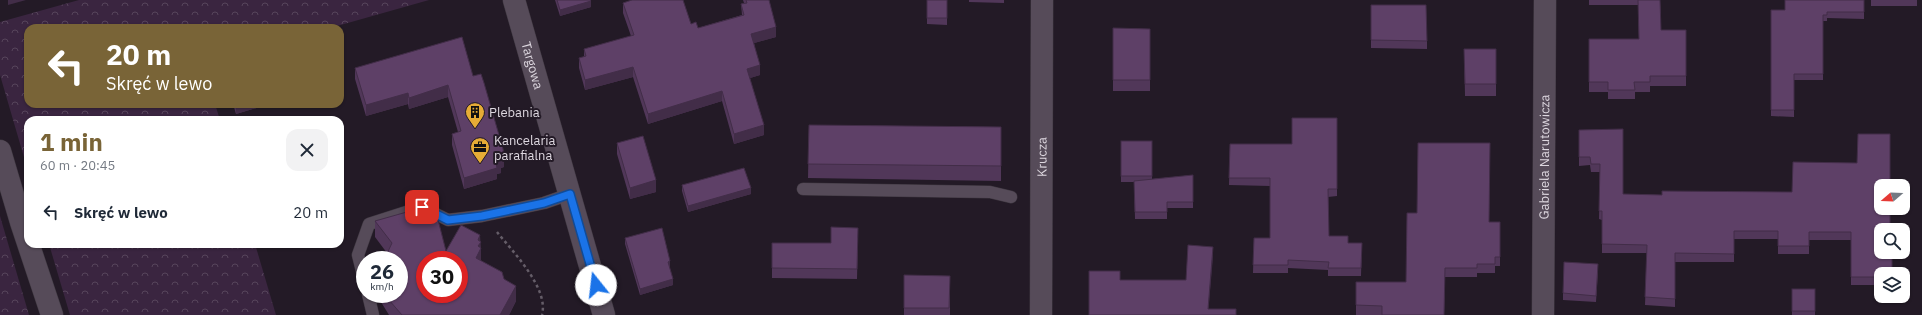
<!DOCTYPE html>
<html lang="pl">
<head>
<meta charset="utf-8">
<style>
	:root { --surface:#fff; --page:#f2f2f3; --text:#1f2937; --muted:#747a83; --accent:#796437 }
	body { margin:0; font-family:"IBM Plex Sans",sans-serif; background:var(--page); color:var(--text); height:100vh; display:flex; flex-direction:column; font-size:15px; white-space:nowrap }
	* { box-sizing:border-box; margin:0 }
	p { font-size:13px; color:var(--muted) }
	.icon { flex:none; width:22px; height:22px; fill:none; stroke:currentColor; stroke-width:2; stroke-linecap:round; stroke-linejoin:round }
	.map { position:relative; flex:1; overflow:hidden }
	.panel { position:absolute; left:24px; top:116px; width:320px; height:132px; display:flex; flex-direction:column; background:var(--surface); border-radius:12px; box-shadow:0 1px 3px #0004 }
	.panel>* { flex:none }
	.guide { position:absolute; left:24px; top:24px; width:320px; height:84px; border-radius:12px; box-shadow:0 1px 3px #0004; background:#796437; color:#fff; overflow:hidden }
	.needle { width:26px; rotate:251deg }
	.controls { position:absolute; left:1874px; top:179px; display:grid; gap:8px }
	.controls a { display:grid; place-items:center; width:36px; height:36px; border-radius:8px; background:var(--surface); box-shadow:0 1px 3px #0004; font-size:20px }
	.speed { position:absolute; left:356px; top:251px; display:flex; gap:8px; font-size:20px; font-weight:700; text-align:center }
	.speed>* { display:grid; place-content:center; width:52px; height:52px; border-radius:50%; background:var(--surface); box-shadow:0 1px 3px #0004; line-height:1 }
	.speed small { font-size:10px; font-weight:400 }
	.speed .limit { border:6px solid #d22; background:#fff; color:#111 }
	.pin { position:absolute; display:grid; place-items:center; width:34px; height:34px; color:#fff; margin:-17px; border-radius:8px; box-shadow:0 2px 6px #0006 }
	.me { position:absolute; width:44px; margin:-22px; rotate:344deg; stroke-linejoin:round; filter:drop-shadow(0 0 3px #0008) }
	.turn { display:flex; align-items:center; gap:14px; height:84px; padding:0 16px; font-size:18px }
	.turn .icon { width:52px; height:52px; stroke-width:2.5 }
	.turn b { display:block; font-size:28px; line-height:34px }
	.round { display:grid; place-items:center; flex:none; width:42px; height:42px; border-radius:12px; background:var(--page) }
	.overview { display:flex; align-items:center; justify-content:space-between; height:68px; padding:0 16px }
	h1 { font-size:24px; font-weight:800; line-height:30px; color:var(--accent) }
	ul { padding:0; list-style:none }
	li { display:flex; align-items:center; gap:12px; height:56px; padding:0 16px }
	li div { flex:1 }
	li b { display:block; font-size:15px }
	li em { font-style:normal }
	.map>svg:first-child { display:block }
</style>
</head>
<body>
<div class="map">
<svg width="1922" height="315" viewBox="0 0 1922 315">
	<defs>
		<pattern id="forest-crowns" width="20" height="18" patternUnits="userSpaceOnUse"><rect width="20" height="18" fill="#3a2540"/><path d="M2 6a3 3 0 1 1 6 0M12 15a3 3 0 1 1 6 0" fill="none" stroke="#56445b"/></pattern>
	</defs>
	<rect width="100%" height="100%" fill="#231a26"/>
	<!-- forest -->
	<g fill="url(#forest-crowns)">
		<polygon points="79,0 429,0 330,28 28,28 28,104 215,104 220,120 28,120 28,171 0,75 0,22"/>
		<polygon points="0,216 29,315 0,315"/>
		<polygon points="49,244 255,244 276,315 70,315"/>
	</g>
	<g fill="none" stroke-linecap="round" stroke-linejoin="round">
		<!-- lane casing -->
		<g stroke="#3f3841" stroke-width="13">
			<g id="lane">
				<polyline points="803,189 990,192 1011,197"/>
				<polyline points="365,283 358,255 369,224 422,207 448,220 482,216 544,203 570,194"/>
				<polyline points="368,294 373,315"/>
			</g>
		</g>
		<!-- street casing -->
		<g stroke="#3f3841" stroke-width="23">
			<g id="street">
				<path id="s1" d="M 514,0 L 604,315"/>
				<polyline points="0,151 21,222 52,315"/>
				<path id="s2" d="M 1041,315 L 1042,0"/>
				<path id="s3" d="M 1543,315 L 1545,0"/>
			</g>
		</g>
		<!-- path -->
		<path stroke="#655d68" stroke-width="2.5" stroke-dasharray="3 3" stroke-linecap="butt" d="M 497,232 C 513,252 549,288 542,315"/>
		<!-- lane -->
		<use href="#lane" stroke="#564b59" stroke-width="12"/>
		<!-- street -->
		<use href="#street" stroke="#564b59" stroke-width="22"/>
	</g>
	<!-- wall -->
	<g fill="#513759">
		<polygon points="555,0 590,0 591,7 560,16"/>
		<polygon points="743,0 769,0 776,37 754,43 760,75 750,78 764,135 734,144 722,101 648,124 633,77 585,90 579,68 579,58 584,57 584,49 631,36 623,13 623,3 691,24 698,28 742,15 741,4 744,3"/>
		<polygon points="927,0 947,0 947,25 927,24"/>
		<polygon points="969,0 1004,0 1004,3 969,2"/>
		<polygon points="1589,0 1660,0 1661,30 1686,30 1686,86 1650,86 1650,92 1635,92 1635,99 1608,99 1608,92 1589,92 1589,39 1639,39 1638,5 1589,5"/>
		<polygon points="1864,0 1864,19 1827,18 1827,21 1823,21 1823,80 1794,80 1794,117 1771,116 1771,10 1785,10"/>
		<rect x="1871" y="0" width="46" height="6"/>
		<polygon points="1371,5 1427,41 1427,49 1371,48"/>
		<polygon points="1113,28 1150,29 1150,91 1113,91"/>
		<polygon points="1464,49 1496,49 1496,96 1465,96"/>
		<polygon points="355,68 473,76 504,167 501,168 501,173 497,174 497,179 464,189 452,145 452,134 458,132 448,97 409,109 408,104 366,116 355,79"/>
		<polygon points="233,104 270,104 236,114"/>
		<polygon points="1337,118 1337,196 1328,197 1329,236 1348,243 1362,243 1361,276 1328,276 1328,270 1288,268 1288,273 1253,273 1254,238 1270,238 1270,186 1229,185 1230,144 1292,144"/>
		<polygon points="809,125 1001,127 1001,181 808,178"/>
		<polygon points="1579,130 1623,194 1662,195 1792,192 1857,163 1881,274 1881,285 1851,285 1851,240 1809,240 1809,254 1778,254 1778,239 1734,239 1734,262 1675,262 1675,307 1645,305 1647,253 1602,253 1602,220 1599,219 1600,172 1591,172 1590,165 1579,166"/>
		<polygon points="1121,141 1152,141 1152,179 1193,175 1193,208 1167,208 1167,219 1135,219 1134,182 1121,182"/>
		<polygon points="617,143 656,192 630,199 617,154"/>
		<polygon points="682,185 751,194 688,212 682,191"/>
		<polygon points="421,210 446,251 480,241 481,261 504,279 516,301 509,315 389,315 381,302 381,294 399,294 387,253 375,237 375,221"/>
		<polygon points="1489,222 1500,222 1500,266 1495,266 1495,273 1477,273 1477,277 1445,277 1444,315 1356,315 1356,282 1406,282"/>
		<polygon points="625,238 670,267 669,268 673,285 640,295 625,244"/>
		<polygon points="858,238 857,279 772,278 772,243 831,243"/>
		<polygon points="1598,270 1596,302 1563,300 1563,293"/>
		<polygon points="904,275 950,276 950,315 904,315"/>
		<rect x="1792" y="289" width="23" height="26"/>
	</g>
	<!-- shaded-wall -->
	<g fill="#422d48">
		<polygon points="8,0 26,0 8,5"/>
		<polygon points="591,1 591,7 560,16 560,10"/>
		<polygon points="776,27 776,37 751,44 751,34"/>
		<polygon points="760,65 760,75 747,79 747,69"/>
		<polygon points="633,67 633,77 585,90 585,80"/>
		<polygon points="448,85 448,97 409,109 409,98"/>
		<polygon points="722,91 722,101 648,124 648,114"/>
		<polygon points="408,93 408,104 366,116 366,105"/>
		<polygon points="248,104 270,104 236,114 236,108"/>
		<polygon points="764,125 764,135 734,144 734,134"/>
		<polygon points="504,155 504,167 501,168 501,173 497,174 497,179 464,189 464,178 496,163 499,157"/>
		<polygon points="656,180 656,192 630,199 630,188"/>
		<polygon points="751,188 751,194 688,212 688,206"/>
		<polygon points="480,235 481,249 481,248 481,264 476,258 478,240"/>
		<polygon points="1213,247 1213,257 1208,315 1208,309"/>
		<polygon points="670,261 670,267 668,268 668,262"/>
		<polygon points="673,279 673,285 640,295 640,289"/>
		<polygon points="516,286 516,301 509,315 500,315"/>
	</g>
	<!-- building -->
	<g fill="#5e4067" stroke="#422d48" fill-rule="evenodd">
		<polygon points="557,0 590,0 591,1 560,10"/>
		<polygon points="632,0 683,0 691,24 696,22 698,28 744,15 741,4 747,3 746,0 769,0 776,27 751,34 760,65 747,69 764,125 734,134 722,91 648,114 633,67 585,80 579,58 586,56 584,49 634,35 623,3"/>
		<rect x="927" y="0" width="20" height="18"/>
		<polygon points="1638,0 1660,0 1661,30 1686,30 1686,76 1650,76 1650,82 1634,82 1635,90 1608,90 1608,82 1589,82 1589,39 1639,39"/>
		<polygon points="1785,0 1864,0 1864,12 1827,12 1827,15 1823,15 1823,74 1794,74 1794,110 1771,110 1771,10 1785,10"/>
		<polygon points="1371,5 1426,5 1427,41 1371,40"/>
		<polygon points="1113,28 1150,29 1150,80 1113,80"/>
		<polygon points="462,37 473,76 481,74 484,83 503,149 504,155 499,157 501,162 496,163 497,168 464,178 452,134 461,131 448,85 409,98 408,93 366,105 355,68"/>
		<polygon points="1464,49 1496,49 1496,84 1465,84"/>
		<polygon points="235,104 248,104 236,108"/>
		<polygon points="1292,118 1337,118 1337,189 1328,189 1329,236 1348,236 1348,243 1362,243 1361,268 1328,268 1329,262 1288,260 1288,265 1253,265 1254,238 1270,238 1270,178 1229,178 1230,144 1292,144"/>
		<polygon points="809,125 1001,127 1001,166 808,164"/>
		<polygon points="1623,129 1623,194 1662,195 1662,191 1792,192 1793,162 1857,163 1858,134 1890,134 1890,186 1881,186 1881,208 1890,208 1890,230 1881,230 1881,252 1892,252 1892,274 1881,274 1881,277 1851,277 1851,232 1809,232 1809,246 1778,246 1778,231 1734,231 1734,254 1675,253 1675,299 1645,297 1647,245 1602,244 1602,211 1599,211 1600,164 1591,164 1590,157 1579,157 1579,130"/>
		<polygon points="643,136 656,180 630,188 617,143"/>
		<rect x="1121" y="141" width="31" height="35"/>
		<polygon points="1418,143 1490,143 1489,222 1500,222 1500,257 1495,257 1495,264 1477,264 1477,268 1445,268 1444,315 1382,315 1382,306 1356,305 1356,282 1406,282 1407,213 1417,213"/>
		<polygon points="744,168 751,188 688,206 682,185"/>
		<polygon points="1193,175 1193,202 1167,202 1167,212 1135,212 1134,181"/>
		<path d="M 421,208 L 421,210 L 427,209 L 428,211 L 432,210 L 433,213 L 436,212 L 446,251 L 461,225 L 480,235 L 478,240 L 481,242 L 478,246 L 481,248 L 476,258 L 502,272 L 504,279 L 516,286 L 500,315 L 402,315 L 389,300 L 386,294 L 399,294 L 399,260 L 384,260 L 392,243 L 375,221 ZM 425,260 L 459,260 L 459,294 L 425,294 Z"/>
		<polygon points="831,227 858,228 857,269 772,268 772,243 831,243"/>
		<polygon points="662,228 670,261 668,262 673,279 640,289 625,238"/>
		<polygon points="1188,245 1213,247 1208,309 1236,309 1236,315 1089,315 1089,271 1120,271 1120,280 1186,280"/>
		<polygon points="1564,262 1598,264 1596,296 1563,293"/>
		<polygon points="904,275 950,276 949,308 904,308"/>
		<rect x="1792" y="289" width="23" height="22"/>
	</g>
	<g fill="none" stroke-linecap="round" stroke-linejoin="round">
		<!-- route casing -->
		<g stroke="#114b97" stroke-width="10">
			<polyline id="route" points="422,207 448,220 482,216 544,203 570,194 596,285"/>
		</g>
		<!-- route -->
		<use href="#route" stroke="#1a73e8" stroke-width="7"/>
	</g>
	<!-- icons -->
	<defs>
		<g id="building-pin" transform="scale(1)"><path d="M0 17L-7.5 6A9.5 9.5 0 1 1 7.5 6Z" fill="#e6ac36" stroke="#231a26"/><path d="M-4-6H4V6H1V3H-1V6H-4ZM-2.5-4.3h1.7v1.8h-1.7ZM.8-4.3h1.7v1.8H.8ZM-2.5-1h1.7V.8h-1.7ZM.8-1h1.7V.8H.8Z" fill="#111"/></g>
		<g id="office-pin" transform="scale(1)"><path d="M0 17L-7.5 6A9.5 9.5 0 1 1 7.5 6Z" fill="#e6ac36" stroke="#231a26"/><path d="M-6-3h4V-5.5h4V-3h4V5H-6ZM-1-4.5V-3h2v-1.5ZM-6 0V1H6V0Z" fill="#111"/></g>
	</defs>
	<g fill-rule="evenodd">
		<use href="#building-pin" x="475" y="112"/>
		<use href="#office-pin" x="480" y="147"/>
	</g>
	<g text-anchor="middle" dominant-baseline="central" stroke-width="4" stroke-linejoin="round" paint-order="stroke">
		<!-- street labels -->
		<g font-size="13" fill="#ded8e0" stroke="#231a26">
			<text stroke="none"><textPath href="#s1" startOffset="68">Targowa</textPath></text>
			<text stroke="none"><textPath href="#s3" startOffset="158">Gabriela Narutowicza</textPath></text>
			<text stroke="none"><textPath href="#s2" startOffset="158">Krucza</textPath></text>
		</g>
		<!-- poi labels -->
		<g font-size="13" fill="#ded8e0" stroke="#231a26" text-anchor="start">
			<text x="489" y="112">Plebania</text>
			<text x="494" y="140">Kancelaria<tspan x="494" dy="15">parafialna</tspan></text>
		</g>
	</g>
</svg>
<div class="controls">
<a><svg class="needle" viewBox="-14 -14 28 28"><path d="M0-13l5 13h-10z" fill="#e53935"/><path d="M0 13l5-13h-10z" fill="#747a83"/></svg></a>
<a><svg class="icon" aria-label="search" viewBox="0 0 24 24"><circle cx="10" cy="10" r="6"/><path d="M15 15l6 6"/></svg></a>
<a><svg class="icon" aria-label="layers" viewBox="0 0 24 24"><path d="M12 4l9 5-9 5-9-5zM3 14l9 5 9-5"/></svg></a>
</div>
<div class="speed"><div>26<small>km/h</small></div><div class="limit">30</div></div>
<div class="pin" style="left:422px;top:207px;background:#d93025"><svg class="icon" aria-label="arrive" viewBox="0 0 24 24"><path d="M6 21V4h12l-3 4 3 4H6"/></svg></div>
<svg class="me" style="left:596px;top:285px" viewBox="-20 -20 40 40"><circle r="19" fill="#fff"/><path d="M0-13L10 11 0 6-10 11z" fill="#1a73e8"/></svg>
<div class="guide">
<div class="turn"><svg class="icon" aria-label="left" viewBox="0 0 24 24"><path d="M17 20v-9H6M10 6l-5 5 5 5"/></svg><div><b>20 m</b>Skręć w lewo</div></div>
</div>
<section class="panel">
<div class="overview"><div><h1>1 min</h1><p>60 m · 20:45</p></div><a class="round"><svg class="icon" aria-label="close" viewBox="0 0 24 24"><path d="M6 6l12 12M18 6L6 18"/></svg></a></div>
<ul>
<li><svg class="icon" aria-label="left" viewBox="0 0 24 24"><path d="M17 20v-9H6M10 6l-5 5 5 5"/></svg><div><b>Skręć w lewo</b></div><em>20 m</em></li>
</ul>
</section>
</div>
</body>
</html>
